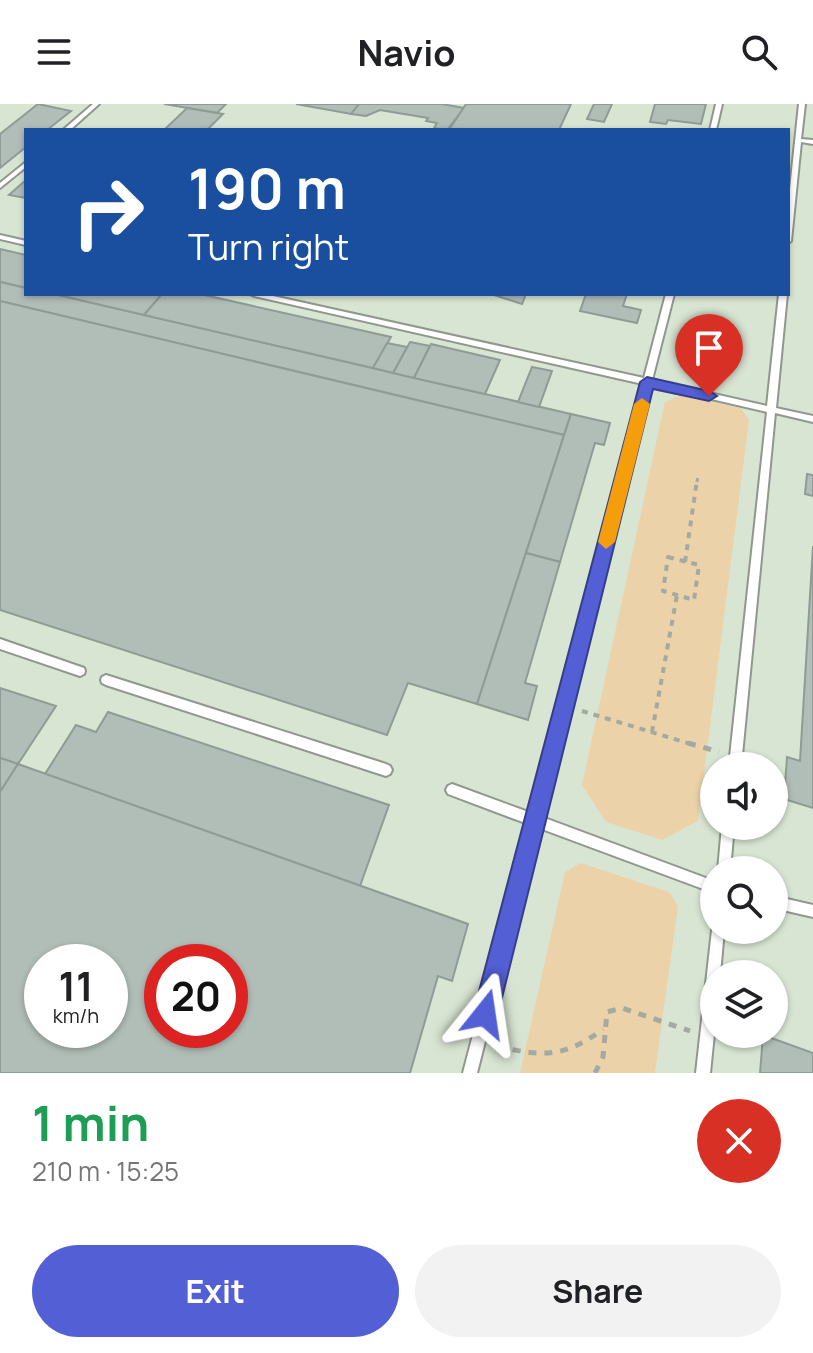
<!DOCTYPE html>
<html lang="en">
<head>
<meta charset="utf-8">
<style>
	:root { --surface:#fff; --page:#f2f2f2; --text:#202124; --muted:#757577; --accent:#535fd5 }
	body { margin:0; font-family:Manrope,sans-serif; background:var(--page); color:var(--text); height:100vh; display:flex; flex-direction:column; font-size:30px; white-space:nowrap }
	* { box-sizing:border-box; margin:0 }
	p { font-size:26px; color:var(--muted) }
	.icon { flex:none; width:44px; height:44px; fill:none; stroke:currentColor; stroke-width:2; stroke-linecap:round; stroke-linejoin:round }
	.map { position:relative; height:969px; overflow:hidden }
	.details { display:flex; flex-direction:column; background:var(--surface); flex:1 }
	.details>* { flex:none }
	.top-card { position:absolute; left:24px; top:24px; width:766px; height:168px; border-radius:0px; box-shadow:0 2px 6px #0004; background:#1a4fa0; color:#fff; overflow:hidden }
	.buttons { position:absolute; left:700px; top:648px; display:grid; gap:16px }
	.buttons a { display:grid; place-items:center; width:88px; height:88px; border-radius:50%; background:var(--surface); box-shadow:0 2px 6px #0004; font-size:40px }
	.speed { position:absolute; left:24px; top:840px; display:flex; gap:16px; font-size:40px; font-weight:700; text-align:center }
	.speed>* { display:grid; place-content:center; width:104px; height:104px; border-radius:50%; background:var(--surface); box-shadow:0 2px 6px #0004; line-height:1 }
	.speed small { font-size:20px; font-weight:400 }
	.speed .limit { border:12px solid #d22; background:#fff; color:#111 }
	.pin { position:absolute; display:grid; place-items:center; width:68px; height:68px; color:#fff; margin:-82px -34px; border-radius:50% 50% 50% 0; rotate:-45deg; box-shadow:0 0 8px #0007 }
	.pin .icon { rotate:45deg }
	.me { position:absolute; width:88px; margin:-44px; rotate:15deg; stroke-linejoin:round; filter:drop-shadow(0 0 6px #0008) }
	.turn { display:flex; align-items:center; gap:28px; height:168px; padding:0 32px; font-size:36px }
	.turn .icon { width:104px; height:104px; stroke-width:2.5 }
	.turn b { display:block; font-size:56px; line-height:68px }
	.round { display:grid; place-items:center; flex:none; width:84px; height:84px; border-radius:42px; background:var(--page) }
	.head { display:flex; align-items:center; justify-content:space-between; height:136px; padding:0 32px }
	h1 { font-size:48px; font-weight:700; line-height:60px; color:#1e9e55 }
	.button { display:flex; gap:16px; margin-top:auto; padding:16px 32px }
	.button a { flex:1; height:92px; border-radius:48px; background:var(--accent); color:#fff; font-size:32px; font-weight:700; line-height:92px; text-align:center }
	.button a+a { background:var(--page); color:var(--text) }
	header { display:flex; justify-content:space-between; align-items:center; height:104px; padding:0 32px; background:var(--surface); font-size:36px; font-weight:700 }
	.map>svg:first-child { display:block }
</style>
</head>
<body>
<header><svg class="icon" aria-label="menu" viewBox="0 0 24 24"><path d="M4 6h16M4 12h16M4 18h16"/></svg>Navio<svg class="icon" aria-label="search" viewBox="0 0 24 24"><circle cx="10" cy="10" r="6"/><path d="M15 15l6 6"/></svg></header>
<div class="map">
<svg width="813" height="969" viewBox="0 0 813 969">
	<rect width="100%" height="100%" fill="#e5ede2"/>
	<!-- built -->
	<path fill="#d9e5d3" fill-rule="evenodd" d="M 0,0 L 813,0 L 813,969 L 0,969 ZM 26,26 L 788,26 L 788,190 L 26,190 ZM 714,662 L 774,662 L 774,722 L 714,722 ZM 714,766 L 774,766 L 774,826 L 714,826 ZM 42,858 L 110,858 L 110,926 L 42,926 ZM 162,858 L 230,858 L 230,926 L 162,926 ZM 714,870 L 774,870 L 774,930 L 714,930 Z"/>
	<!-- green -->
	<g fill="#ecd2a8">
		<polygon points="681,291 741,304 749,316 698,717 662,736 606,718 582,681 665,298"/>
		<polygon points="581,759 669,788 678,802 655,969 520,969 565,768"/>
	</g>
	<!-- building -->
	<g fill="#b1bdb7" stroke="#8f9b95" stroke-width="2" fill-rule="evenodd">
		<polygon points="38,0 71,7 47,26 26,26 26,43 0,64 0,30"/>
		<polygon points="164,0 226,0 217,9"/>
		<polygon points="296,0 359,0 351,10"/>
		<polygon points="359,0 442,0 464,4 447,26 434,24 437,19 426,17 428,14 380,6 366,12 351,10"/>
		<polygon points="466,0 571,0 559,26 449,26"/>
		<polygon points="594,0 612,0 604,18 587,15"/>
		<polygon points="655,0 706,0 701,20 668,16 666,20 650,18"/>
		<polygon points="187,4 223,10 207,26 164,26"/>
		<polygon points="26,76 26,94 9,91"/>
		<polygon points="0,145 26,151 26,184 0,178"/>
		<polygon points="0,178 26,184 26,190 54,190 571,310 564,331 0,197"/>
		<polygon points="54,190 162,190 144,211"/>
		<polygon points="162,190 200,190 391,233 373,264 144,211"/>
		<polygon points="491,190 526,190 522,200"/>
		<polygon points="586,190 627,190 623,202 641,206 637,219 580,207"/>
		<polygon points="0,197 564,331 477,600 408,579 387,631 0,506"/>
		<polygon points="410,238 430,242 414,274 393,269"/>
		<polygon points="387,239 407,243 393,269 373,264"/>
		<polygon points="431,240 500,256 485,290 414,274"/>
		<polygon points="532,263 552,267 539,303 518,298"/>
		<polygon points="571,310 610,319 604,341 595,339 560,458 526,449"/>
		<polygon points="807,370 813,371 813,392 805,390"/>
		<polygon points="813,442 813,704 784,695 787,653 800,657"/>
		<polygon points="526,449 560,458 525,579 537,582 528,616 477,600"/>
		<polygon points="0,584 56,602 18,660 0,654"/>
		<polygon points="108,608 389,701 360,782 45,670 76,621 96,628"/>
		<polygon points="0,654 18,660 0,688"/>
		<path d="M 18,660 L 468,820 L 452,877 L 438,872 L 410,969 L 0,969 L 0,688 ZM 42,858 L 110,858 L 110,926 L 42,926 ZM 162,858 L 230,858 L 230,926 L 162,926 Z"/>
		<polygon points="763,931 813,949 813,969 760,969"/>
	</g>
	<g fill="none" stroke-linecap="round" stroke-linejoin="round">
		<!-- lane casing -->
		<g stroke="#90978d" stroke-width="4">
			<g id="lane">
				<polygon points="93,0 99,0 70,26 63,26"/>
				<polygon points="716,0 722,0 716,26 710,26"/>
				<polygon points="799,0 805,0 801,35 813,36 813,40 801,38 791,137 788,139 788,104"/>
				<polygon points="26,58 26,63 0,84 0,79"/>
				<polygon points="0,131 26,137 26,141 0,135"/>
				<polygon points="250,190 264,190 644,274 666,190 674,190 652,276 767,302 779,190 787,190 776,304 813,312 813,318 775,309 741,662 729,662 767,308 651,281 542,713 714,777 714,789 539,724 477,969 463,969 528,720 448,690 446,686 448,682 452,680 531,709 643,280 254,192"/>
				<polygon points="0,535 84,564 85,567 84,570 80,572 0,545"/>
				<polygon points="106,571 386,660 390,662 392,666 390,670 386,672 106,581 102,579 101,576 102,573"/>
				<polygon points="722,722 734,722 730,766 718,766"/>
				<polygon points="774,792 813,801 813,813 774,804"/>
				<polygon points="714,821 714,826 724,826 720,870 714,870 714,930 710,969 696,969 712,826"/>
			</g>
		</g>
		<!-- path-far2 -->
		<polyline stroke="#a4aaa1" stroke-width="3" stroke-dasharray="4 4" stroke-linecap="butt" points="697,378 698,371"/>
		<!-- path-far1 -->
		<g stroke="#a4aaa1" stroke-width="4" stroke-dasharray="6 6" stroke-linecap="butt">
			<polygon points="668,453 699,461 694,496 663,487"/>
			<polyline points="685,458 697,376"/>
			<polyline points="582,607 694,641"/>
			<polyline points="652,628 677,491"/>
		</g>
		<!-- path -->
		<g stroke="#a4aaa1" stroke-width="5" stroke-dasharray="8 8" stroke-linecap="butt">
			<polyline points="688,639 719,648"/>
			<path d="M 497,942 C 541,953 565,954 603,925"/>
			<polyline points="595,969 603,953 607,908 622,904 690,927"/>
		</g>
		<!-- lane -->
		<use href="#lane" fill="#fff" fill-rule="evenodd"/>
	</g>
	<!-- route -->
	<polygon fill="#535fd5" stroke="#363e8a" stroke-width="2" points="647,273 709,287 717,292 709,297 653,285 498,910 494,919 485,922 477,919 473,910 640,278"/>
	<!-- slow -->
	<polygon fill="#f59e0b" points="642,294 650,300 615,438 606,445 598,438 634,300"/>
</svg>
<div class="buttons">
<a><svg class="icon" aria-label="sound" viewBox="0 0 24 24"><path d="M4 9h4l5-4v14l-5-4H4zM17 9q2 3 0 6"/></svg></a>
<a><svg class="icon" aria-label="search" viewBox="0 0 24 24"><circle cx="10" cy="10" r="6"/><path d="M15 15l6 6"/></svg></a>
<a><svg class="icon" aria-label="layers" viewBox="0 0 24 24"><path d="M12 4l9 5-9 5-9-5zM3 14l9 5 9-5"/></svg></a>
</div>
<div class="speed"><div>11<small>km/h</small></div><div class="limit">20</div></div>
<div class="pin" style="left:709px;top:292px;background:#d93025"><svg class="icon" aria-label="arrive" viewBox="0 0 24 24"><path d="M6 21V4h12l-3 4 3 4H6"/></svg></div>
<svg class="me" style="left:485px;top:910px" viewBox="-20 -20 40 40"><path d="M0-17L14 15 0 8-14 15z" fill="#535fd5" stroke="#fff" stroke-width="4"/></svg>
<div class="top-card">
<div class="turn"><svg class="icon" aria-label="right" viewBox="0 0 24 24"><path d="M7 20v-9h11M14 6l5 5-5 5"/></svg><div><b>190 m</b>Turn right</div></div>
</div>
</div>
<section class="details">
<div class="head"><div><h1>1 min</h1><p>210 m · 15:25</p></div><a class="round" style="background:#d93025;color:#fff"><svg class="icon" aria-label="close" viewBox="0 0 24 24"><path d="M6 6l12 12M18 6L6 18"/></svg></a></div>
<div class="button"><a>Exit</a><a>Share</a></div>
</section>
</body>
</html>
